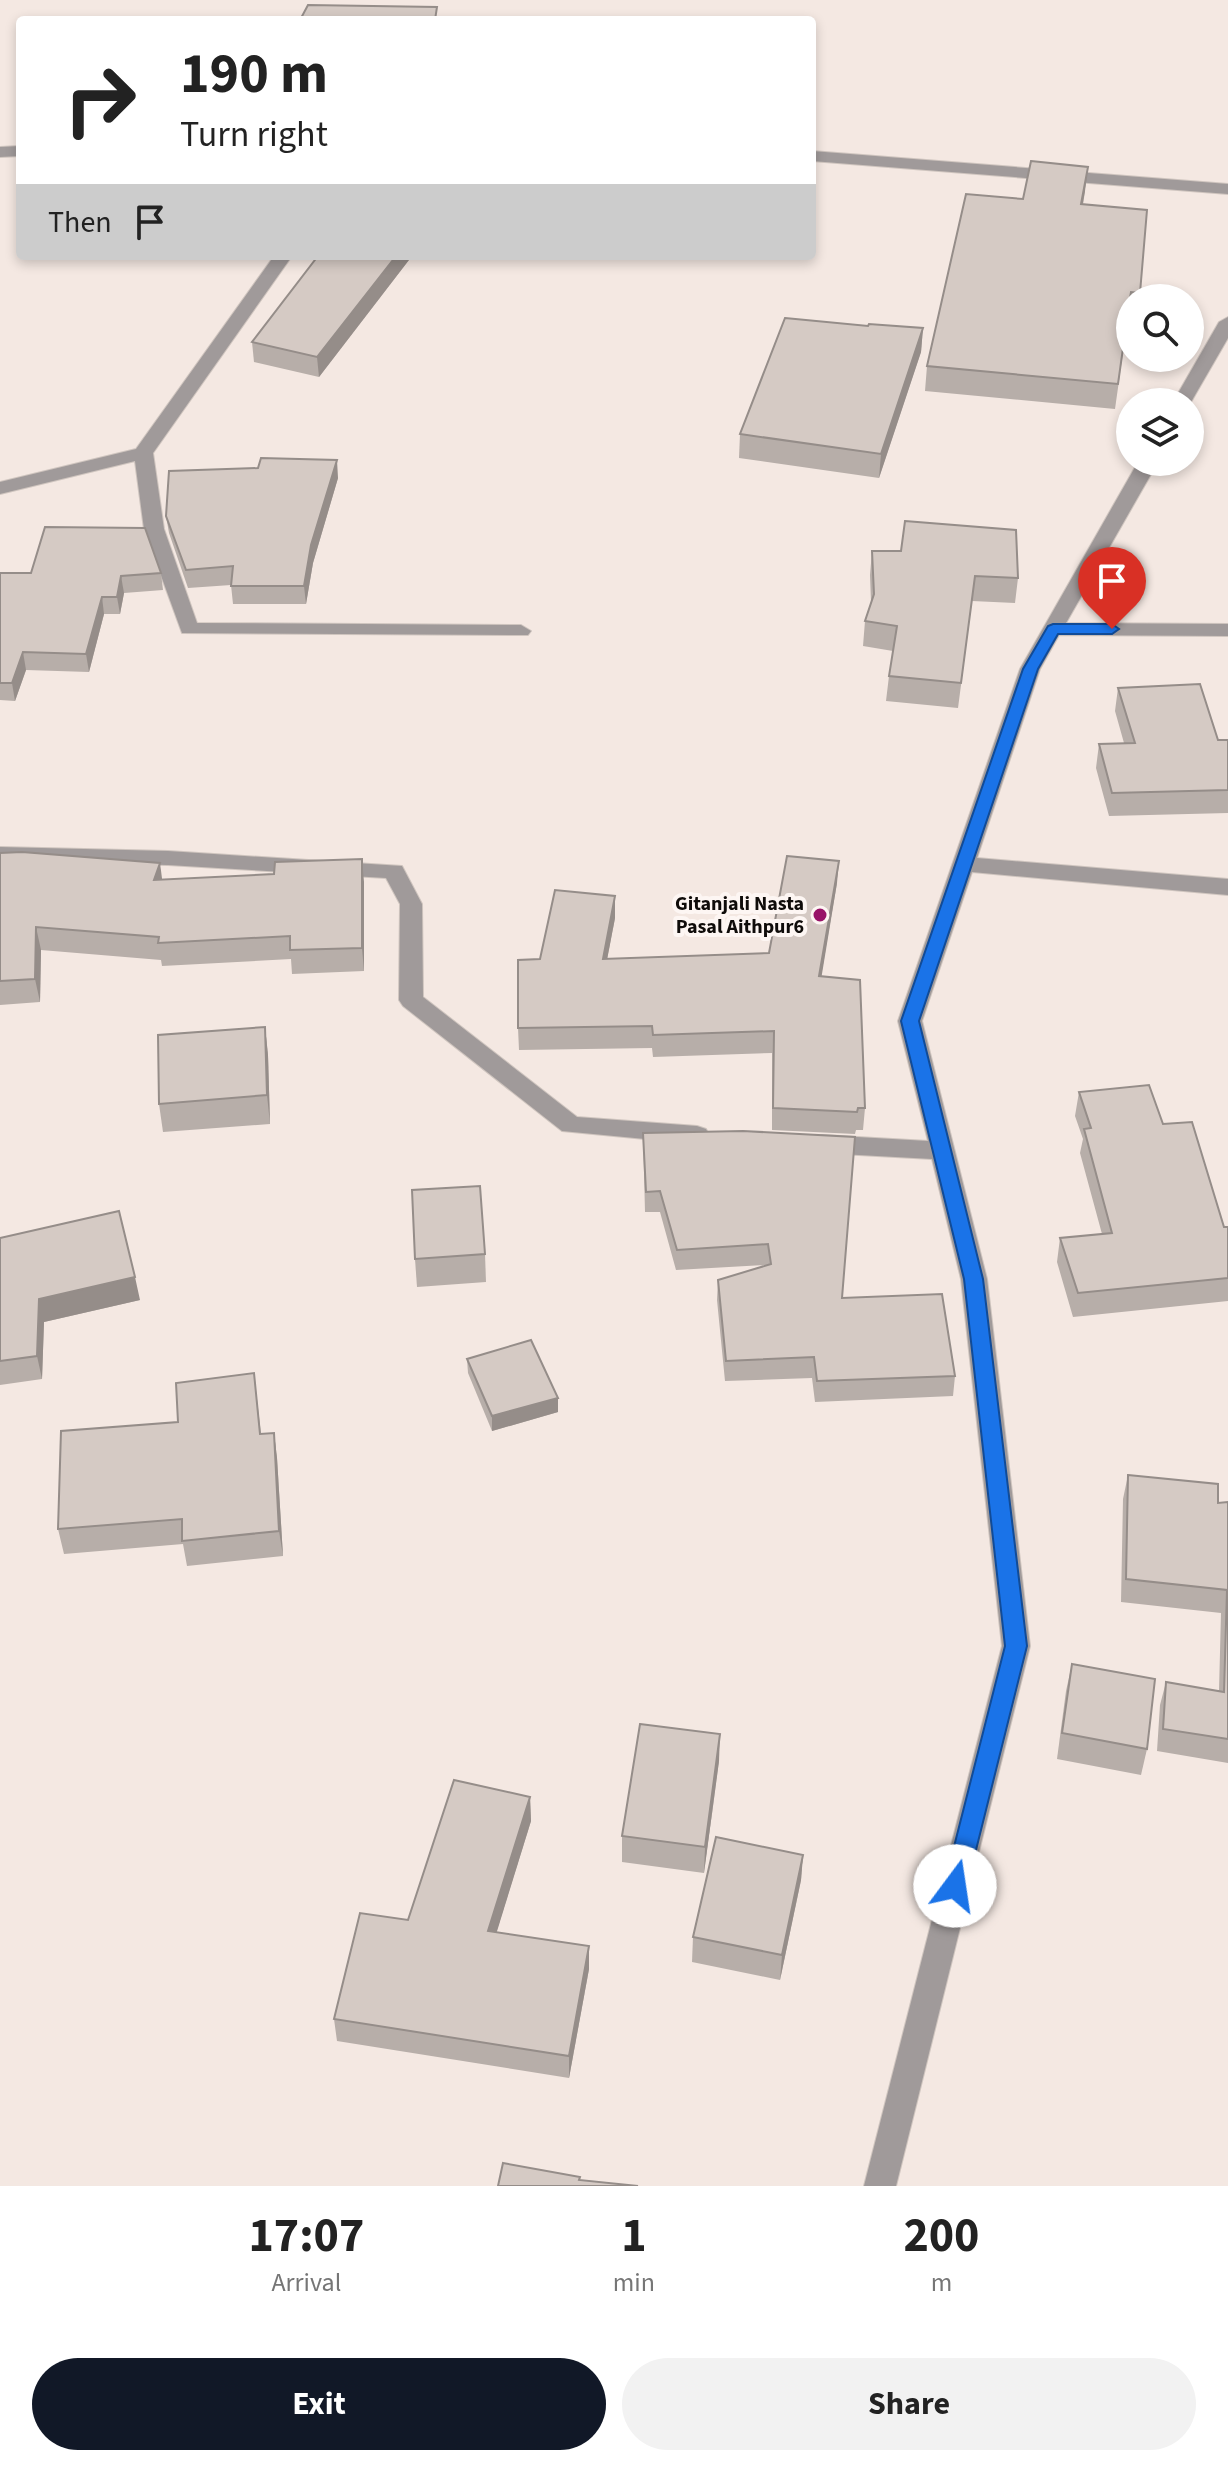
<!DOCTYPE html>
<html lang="en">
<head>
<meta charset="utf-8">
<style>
	:root { --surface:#fff; --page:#f2f2f2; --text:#222; --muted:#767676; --accent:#111827 }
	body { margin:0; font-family:"Source Sans 3",sans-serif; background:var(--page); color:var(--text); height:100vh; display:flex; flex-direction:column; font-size:30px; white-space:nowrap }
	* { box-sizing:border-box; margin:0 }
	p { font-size:26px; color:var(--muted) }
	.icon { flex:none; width:44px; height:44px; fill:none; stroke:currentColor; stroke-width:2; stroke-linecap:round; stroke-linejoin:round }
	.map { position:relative; height:2186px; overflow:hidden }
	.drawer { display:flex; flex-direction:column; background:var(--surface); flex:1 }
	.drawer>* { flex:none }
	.top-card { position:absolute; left:16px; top:16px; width:800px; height:244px; border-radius:8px; box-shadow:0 4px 12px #0003; background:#fff; color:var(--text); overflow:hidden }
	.tools { position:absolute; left:1116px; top:284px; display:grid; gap:16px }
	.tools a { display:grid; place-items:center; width:88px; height:88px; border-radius:50%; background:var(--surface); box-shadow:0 4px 12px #0003; font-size:40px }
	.pin { position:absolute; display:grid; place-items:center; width:68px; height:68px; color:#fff; margin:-82px -34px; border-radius:50% 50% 50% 0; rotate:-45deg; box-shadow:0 0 8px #0007 }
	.pin .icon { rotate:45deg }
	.me { position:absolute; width:88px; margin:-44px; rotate:14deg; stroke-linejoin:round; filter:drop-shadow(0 0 6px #0008) }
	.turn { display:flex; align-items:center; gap:28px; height:168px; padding:0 32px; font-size:36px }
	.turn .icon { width:104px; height:104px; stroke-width:2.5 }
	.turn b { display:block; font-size:56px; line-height:68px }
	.then { display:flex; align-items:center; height:76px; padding:0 32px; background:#0003; gap:16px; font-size:30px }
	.eta { display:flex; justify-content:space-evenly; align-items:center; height:136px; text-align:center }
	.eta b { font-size:48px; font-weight:700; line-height:56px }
	.primary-button { display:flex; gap:16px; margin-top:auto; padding:16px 32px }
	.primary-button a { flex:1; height:92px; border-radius:48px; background:var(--accent); color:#fff; font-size:32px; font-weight:700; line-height:92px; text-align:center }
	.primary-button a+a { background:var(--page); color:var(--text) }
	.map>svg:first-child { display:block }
</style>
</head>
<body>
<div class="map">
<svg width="1228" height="2186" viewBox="0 0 1228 2186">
	<rect width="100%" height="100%" fill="#f4e8e2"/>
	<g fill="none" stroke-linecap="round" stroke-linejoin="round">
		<!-- minor casing -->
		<g stroke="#cfc5bf" stroke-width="2">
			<g id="minor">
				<polygon points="20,146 20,156 0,157 0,147"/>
				<polygon points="812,151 1228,184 1228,194 812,161"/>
				<polygon points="274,256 292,256 153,453 164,529 197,623 521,625 531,631 528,635 182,633 144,529 135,461 0,494 0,482 136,449"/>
				<polygon points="1228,317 1228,338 1191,402 1173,402 1219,322"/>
				<polygon points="1138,462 1158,462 1066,623 1228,624 1228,636 1059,635 1040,669 977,858 1228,879 1228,895 972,872 922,1021 987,1279 1030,1646 896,2186 864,2186 1002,1646 961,1279 932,1159 822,1153 813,1150 810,1144 813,1138 822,1135 928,1141 898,1021 1020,669"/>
				<polygon points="0,847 168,851 402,866 422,904 423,997 577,1117 697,1126 706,1129 709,1135 706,1141 697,1144 562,1131 403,1006 399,1000 400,904 386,878 168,865 0,861"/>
			</g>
		</g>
		<!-- minor -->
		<use href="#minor" fill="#a09a9a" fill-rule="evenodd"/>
	</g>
	<!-- wall -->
	<g fill="#b7aea9">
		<polygon points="1085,191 1083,205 1147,210 1139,298 1130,298 1130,317 1128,317 1115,409 925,391 927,366 1023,199"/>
		<polygon points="318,256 412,256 319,377 254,362 252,342"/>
		<polygon points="868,326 923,328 921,352 879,478 739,458 740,434"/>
		<polygon points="258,468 338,478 313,563 306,604 233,604 231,585 188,588 169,533 166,516"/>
		<polygon points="872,551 1018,578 1015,603 972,601 958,708 886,701 889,676 893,651 863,646 865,621 871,602 870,575"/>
		<polygon points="0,573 161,573 163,590 124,593 120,614 104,614 89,672 26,670 15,701 0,700"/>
		<polygon points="1118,688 1218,740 1228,740 1228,813 1109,816 1096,768 1099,744 1124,743 1115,711"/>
		<polygon points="0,853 162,879 364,882 364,971 292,974 291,959 162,966 161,960 41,950 40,1002 0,1005"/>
		<polygon points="837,883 821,976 865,1108 863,1130 856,1130 855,1134 772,1130 772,1053 653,1057 652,1048 519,1050 518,1028 540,959 615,918 607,959 769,953"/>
		<polygon points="265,1027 268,1055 270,1124 163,1132 159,1104"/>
		<polygon points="1079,1092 1163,1124 1224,1227 1228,1227 1228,1301 1073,1317 1057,1262 1060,1238 1102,1234 1080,1153 1083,1139 1075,1116"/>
		<polygon points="643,1133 842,1298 955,1376 953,1396 815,1402 812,1378 725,1381 717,1300 718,1280 767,1266 766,1265 676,1270 660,1212 645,1212"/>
		<polygon points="0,1238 140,1300 44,1322 42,1379 0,1385"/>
		<polygon points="485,1254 486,1282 417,1287 415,1259"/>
		<polygon points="467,1359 558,1398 558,1412 492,1431 468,1373"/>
		<polygon points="254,1373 261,1434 274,1433 277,1458 283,1556 187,1566 183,1544 64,1554 58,1529 178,1422"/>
		<polygon points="1128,1475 1218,1503 1228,1502 1228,1763 1157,1751 1160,1705 1166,1682 1219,1691 1221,1613 1121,1602 1123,1499"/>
		<polygon points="1072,1664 1147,1749 1141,1775 1057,1759 1066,1691"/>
		<polygon points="719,1761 704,1873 622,1862 622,1836"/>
		<polygon points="530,1797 531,1821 496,1933 589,1969 569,2078 337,2041 334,2019 408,1920"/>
		<polygon points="803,1855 801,1880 780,1980 692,1962 693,1937"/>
	</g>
	<!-- shaded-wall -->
	<g fill="#958d89">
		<polygon points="1088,167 1085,191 1078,229 1081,204"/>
		<polygon points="396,256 412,256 319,377 317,357"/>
		<polygon points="923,328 921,352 879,478 881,454"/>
		<polygon points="337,460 338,478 313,563 306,604 304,586 311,545"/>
		<polygon points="121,576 124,593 120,614 117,597"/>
		<polygon points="102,597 104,614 89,672 86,654"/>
		<polygon points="23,652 26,670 15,701 12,683"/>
		<polygon points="362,859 364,882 364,971 362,948"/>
		<polygon points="839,861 837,883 818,998 819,976"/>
		<polygon points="160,863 163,886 154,880"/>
		<polygon points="615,896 615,918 603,981 603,959"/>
		<polygon points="36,927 41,950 40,1002 35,979"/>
		<polygon points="265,1027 268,1055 270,1124 267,1095"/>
		<polygon points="135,1277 140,1300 44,1322 42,1379 37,1356 39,1299"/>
		<polygon points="558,1398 558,1412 492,1431 492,1416"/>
		<polygon points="274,1433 277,1458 283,1556 279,1531"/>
		<polygon points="720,1734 719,1761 704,1873 705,1847"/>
		<polygon points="530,1797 531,1821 490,1954 488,1931"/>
		<polygon points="803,1855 801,1880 780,1980 782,1955"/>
		<polygon points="589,1946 589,1969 569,2078 569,2056"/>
	</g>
	<!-- building -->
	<g fill="#d5cac4" stroke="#958d89" stroke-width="2">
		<polygon points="308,5 437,7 435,20 300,20"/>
		<polygon points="1031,161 1088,167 1081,204 1147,210 1140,293 1131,292 1130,298 1118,384 927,366 966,194 1023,199"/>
		<polygon points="318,256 396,256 317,357 252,342"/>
		<polygon points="785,318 868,326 869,324 923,328 881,454 740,434"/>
		<polygon points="261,458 337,460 311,545 304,586 231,586 233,566 186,570 166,516 169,471 258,468"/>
		<polygon points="905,521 1016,530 1018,578 975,576 961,683 889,676 897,626 865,621 874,594 872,551 901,551"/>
		<polygon points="45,527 145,528 161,573 121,576 117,597 102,597 86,654 23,652 12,683 0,683 0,573 31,573"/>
		<polygon points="1200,684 1218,740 1228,740 1228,790 1112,793 1099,744 1135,743 1118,688"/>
		<polygon points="22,852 160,863 154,880 274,874 275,862 362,859 362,948 290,950 290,936 158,943 159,937 36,927 35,979 0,981 0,853"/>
		<polygon points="787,856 839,861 819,976 860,980 865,1108 858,1108 857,1112 773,1108 774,1031 653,1035 652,1026 518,1028 518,960 540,959 555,890 615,896 603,959 769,953"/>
		<polygon points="265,1027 267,1095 159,1104 158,1035"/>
		<polygon points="1149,1085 1163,1124 1192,1122 1224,1227 1228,1227 1228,1278 1078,1293 1060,1238 1112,1233 1084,1129 1091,1128 1079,1092"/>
		<polygon points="743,1131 855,1137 842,1298 942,1294 955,1376 817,1381 814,1357 726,1361 718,1280 771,1264 768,1244 677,1250 660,1191 646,1192 643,1133"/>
		<polygon points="480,1186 485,1254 415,1259 412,1190"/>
		<polygon points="119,1211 135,1277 39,1299 37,1356 0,1361 0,1238"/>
		<polygon points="531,1340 558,1398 492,1416 467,1359"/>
		<polygon points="254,1373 260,1434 274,1433 279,1531 182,1541 182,1519 58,1529 61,1431 178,1422 176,1383"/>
		<polygon points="1128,1475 1218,1484 1218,1503 1228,1502 1228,1739 1163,1729 1166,1682 1224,1692 1227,1590 1126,1579"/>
		<polygon points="1072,1664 1155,1679 1147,1749 1062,1733"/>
		<polygon points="640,1724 720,1734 705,1847 622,1836"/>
		<polygon points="454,1780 530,1797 488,1931 589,1946 569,2056 334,2019 360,1913 408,1920"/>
		<polygon points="716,1837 803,1855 782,1955 693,1937"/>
		<polygon points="503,2163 580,2177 579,2180 638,2186 498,2186"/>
	</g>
	<!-- route -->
	<polygon fill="#1a73e8" stroke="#114b97" stroke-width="2" points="1053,624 1112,624 1119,629 1112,634 1058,634 1038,669 919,1021 983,1279 1027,1646 967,1886 963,1894 955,1897 947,1894 944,1886 1005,1646 964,1279 901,1021 1023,669 1048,626"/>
	<!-- markers -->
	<circle fill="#981368" stroke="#fdf6f3" stroke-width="3" cx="820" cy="915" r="8"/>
	<g text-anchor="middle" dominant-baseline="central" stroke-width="8" stroke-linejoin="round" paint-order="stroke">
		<!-- poi labels -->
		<g font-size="20" font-weight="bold" fill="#0f0c0a" stroke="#fdf6f3" text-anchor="end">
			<text x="804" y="904">Gitanjali Nasta<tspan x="804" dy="23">Pasal Aithpur6</tspan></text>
		</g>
	</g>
</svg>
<div class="tools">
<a><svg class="icon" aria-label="search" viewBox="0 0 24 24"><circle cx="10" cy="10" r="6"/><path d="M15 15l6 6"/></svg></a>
<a><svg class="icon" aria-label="layers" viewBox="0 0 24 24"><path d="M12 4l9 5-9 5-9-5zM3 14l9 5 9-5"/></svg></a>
</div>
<div class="pin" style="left:1112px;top:629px;background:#d93025"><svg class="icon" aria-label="arrive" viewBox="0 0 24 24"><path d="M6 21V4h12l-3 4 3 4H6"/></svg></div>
<svg class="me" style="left:955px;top:1886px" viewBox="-20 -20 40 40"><circle r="19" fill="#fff"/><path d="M0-13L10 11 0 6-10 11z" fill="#1a73e8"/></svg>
<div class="top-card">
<div class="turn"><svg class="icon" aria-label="right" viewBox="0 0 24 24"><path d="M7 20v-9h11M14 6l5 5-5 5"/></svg><div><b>190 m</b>Turn right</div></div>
<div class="then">Then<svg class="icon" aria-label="arrive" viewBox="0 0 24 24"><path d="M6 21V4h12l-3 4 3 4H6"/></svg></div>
</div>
</div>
<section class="drawer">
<div class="eta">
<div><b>17:07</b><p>Arrival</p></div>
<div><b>1</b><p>min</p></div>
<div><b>200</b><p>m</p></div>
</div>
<div class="primary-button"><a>Exit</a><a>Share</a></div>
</section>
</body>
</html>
